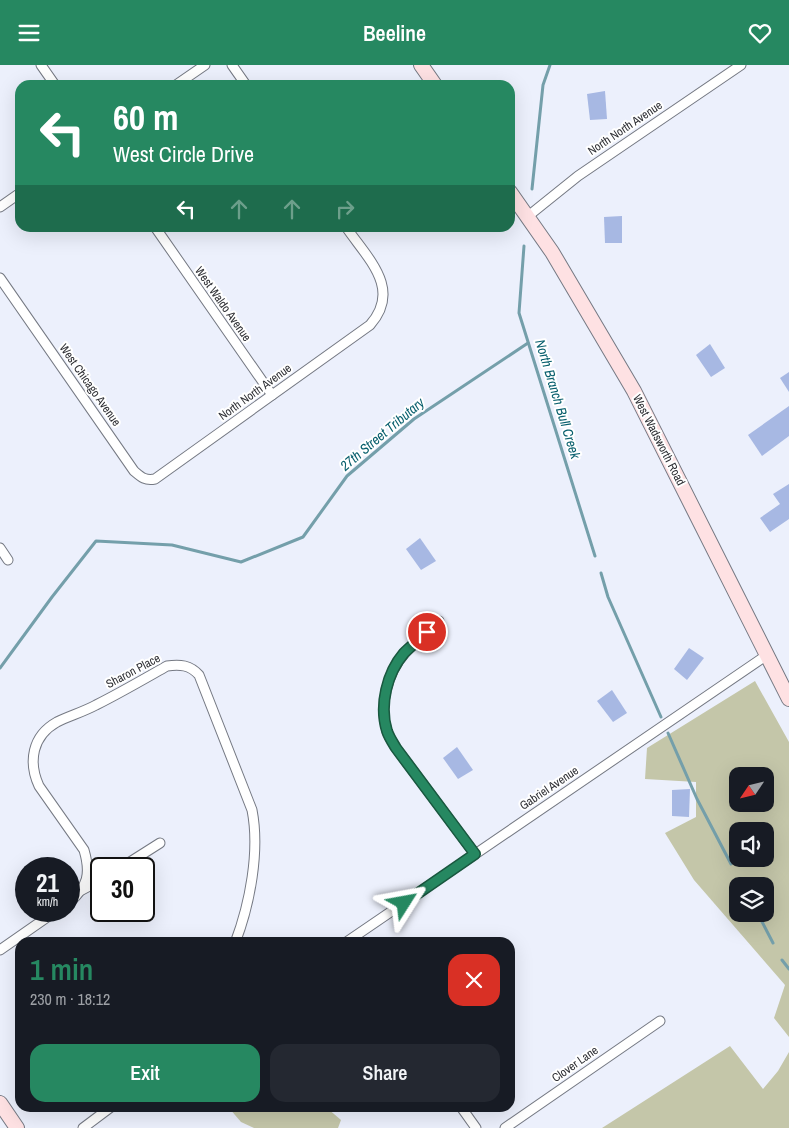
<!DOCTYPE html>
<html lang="en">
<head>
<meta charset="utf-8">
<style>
	:root { --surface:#171b24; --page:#242831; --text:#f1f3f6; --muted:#9ea1a6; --accent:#268861 }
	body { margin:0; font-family:"Archivo Narrow",sans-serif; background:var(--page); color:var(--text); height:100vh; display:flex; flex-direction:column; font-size:19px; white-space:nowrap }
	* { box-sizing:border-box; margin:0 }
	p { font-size:16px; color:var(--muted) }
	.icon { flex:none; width:28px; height:28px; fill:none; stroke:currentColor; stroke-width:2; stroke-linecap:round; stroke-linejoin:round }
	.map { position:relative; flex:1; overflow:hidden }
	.panel { position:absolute; left:15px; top:872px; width:500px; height:175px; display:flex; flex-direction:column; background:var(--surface); border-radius:15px; box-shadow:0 5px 20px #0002 }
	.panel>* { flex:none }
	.banner { position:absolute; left:15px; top:15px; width:500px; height:152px; border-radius:15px; box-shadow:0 5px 20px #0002; background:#268861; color:#fff; overflow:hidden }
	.needle { width:32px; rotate:235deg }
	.fabs { position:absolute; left:729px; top:702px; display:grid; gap:10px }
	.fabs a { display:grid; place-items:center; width:45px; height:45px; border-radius:10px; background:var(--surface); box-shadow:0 5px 20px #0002; font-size:25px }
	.speed { position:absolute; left:15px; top:792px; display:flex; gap:10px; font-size:25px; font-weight:700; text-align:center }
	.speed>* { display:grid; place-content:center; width:65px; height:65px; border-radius:50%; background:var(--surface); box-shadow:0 5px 20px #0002; line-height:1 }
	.speed small { font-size:12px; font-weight:400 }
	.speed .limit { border:2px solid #111; border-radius:8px; background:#fff; color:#111 }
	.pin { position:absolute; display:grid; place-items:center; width:42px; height:42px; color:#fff; margin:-21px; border:2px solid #fff; border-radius:50%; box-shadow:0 1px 5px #0007 }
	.me { position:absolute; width:55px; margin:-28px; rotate:56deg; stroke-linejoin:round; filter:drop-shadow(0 0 4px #0008) }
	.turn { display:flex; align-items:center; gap:18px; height:105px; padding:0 15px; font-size:22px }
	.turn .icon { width:65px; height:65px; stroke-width:2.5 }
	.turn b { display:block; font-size:35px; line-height:42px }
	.lanes { display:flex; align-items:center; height:48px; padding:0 15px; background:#0003; justify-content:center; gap:25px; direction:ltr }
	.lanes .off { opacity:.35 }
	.round { display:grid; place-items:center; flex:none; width:52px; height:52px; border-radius:15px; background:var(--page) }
	.head { display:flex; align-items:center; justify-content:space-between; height:85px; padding:0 15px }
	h1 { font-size:30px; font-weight:600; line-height:38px; color:var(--accent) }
	.cta { display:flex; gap:10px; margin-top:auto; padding:10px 15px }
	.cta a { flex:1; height:58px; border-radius:15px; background:var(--accent); color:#fff; font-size:20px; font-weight:600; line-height:58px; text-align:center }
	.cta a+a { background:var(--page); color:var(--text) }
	header { display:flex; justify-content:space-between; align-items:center; height:65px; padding:0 15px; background:var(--accent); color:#fff; font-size:22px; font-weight:600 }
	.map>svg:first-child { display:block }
</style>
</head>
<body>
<header><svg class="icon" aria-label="menu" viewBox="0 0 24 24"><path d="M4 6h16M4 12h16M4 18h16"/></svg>Beeline<svg class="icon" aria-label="heart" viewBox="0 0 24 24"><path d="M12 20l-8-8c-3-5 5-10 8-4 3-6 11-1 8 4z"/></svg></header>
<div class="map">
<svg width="789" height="1063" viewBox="0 0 789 1063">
	<rect width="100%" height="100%" fill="#ecf0fc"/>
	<!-- green -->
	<g fill="#c4c6a9" fill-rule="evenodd">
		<path d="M 755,616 L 789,677 L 789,972 L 774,953 L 785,920 L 694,815 L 665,768 L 696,752 L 696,717 L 645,714 L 647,683 ZM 738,711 L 765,711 L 765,739 L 738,739 ZM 738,766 L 765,766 L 765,794 L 738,794 ZM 738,821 L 765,821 L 765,849 L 738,849 Z"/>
		<polygon points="730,981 763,1024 778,1006 789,987 789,1063 602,1063"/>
		<polygon points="229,1043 327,1043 341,1055 338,1063 254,1063 241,1057"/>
	</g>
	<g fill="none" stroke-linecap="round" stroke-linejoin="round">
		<!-- stream -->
		<g stroke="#749faa" stroke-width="3">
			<polyline points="532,124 543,20 550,0"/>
			<polyline points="524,181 519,248 595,491"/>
			<polyline points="601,508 608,532 661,652"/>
			<polyline points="0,603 52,532 96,476 172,480 241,497 303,472 347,411 414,354 528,278"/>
			<polyline points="668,668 697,734 731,799"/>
			<polyline points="739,815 743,821"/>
			<polyline points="758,849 773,878"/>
			<polyline points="782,895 789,904"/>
		</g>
	</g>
	<!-- building -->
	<g fill="#a7b8e3">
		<polygon points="605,26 607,54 590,55 587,29"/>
		<polygon points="622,151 622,178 605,178 604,152"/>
		<polygon points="710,279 725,303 711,312 696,290"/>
		<polygon points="789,307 789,327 780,313"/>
		<polygon points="789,341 789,371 762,391 748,370"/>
		<polygon points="789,419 789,454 770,467 760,453 780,439 773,429"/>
		<polygon points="420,473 436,496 421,505 406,484"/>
		<polygon points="689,583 704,593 687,615 674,604"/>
		<polygon points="612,625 627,648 613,657 597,636"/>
		<polygon points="457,682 473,705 458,714 443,693"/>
		<polygon points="690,724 689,752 672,751 672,725"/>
	</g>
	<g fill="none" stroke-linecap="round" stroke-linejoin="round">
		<!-- street casing -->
		<g stroke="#757983" stroke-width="11">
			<g id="street">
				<polyline points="41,0 55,20"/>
				<polyline points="232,0 246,20"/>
				<polyline points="176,20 205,0"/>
				<polyline points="0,142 20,128"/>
				<polyline points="527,152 578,111 741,0"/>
				<polyline points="155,162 272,330"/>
				<path d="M 0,213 L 134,406 C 141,412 145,416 155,414 L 370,260 C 402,224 368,194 346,162"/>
				<polyline points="0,483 8,495"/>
				<path d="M 439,556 C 428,567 415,577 405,588 C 387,608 379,640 387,666 C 389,672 393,678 396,683 L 475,789"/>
				<polyline points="119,804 160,778"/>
				<polyline points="82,825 101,815"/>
				<path d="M 69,838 C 88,821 91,809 84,785 L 39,721 C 28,697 32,671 57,657 C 69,651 83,647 96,640 C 120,628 144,614 167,601 C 180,599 190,600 199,610 L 252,745 C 260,786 250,839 235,878"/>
				<polyline points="345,878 767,590"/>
				<polyline points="0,885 56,846"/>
				<polyline points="461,1042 476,1063"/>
				<polyline points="83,1063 111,1042"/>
				<polyline points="505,1063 660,956"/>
			</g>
		</g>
		<!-- secondary casing -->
		<g stroke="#757983" stroke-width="16">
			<g id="secondary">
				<polyline points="421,0 435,20"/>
				<polyline points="510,127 552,187 634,326 789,634"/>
				<polyline points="0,1038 17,1063"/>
			</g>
		</g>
		<!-- street -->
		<use href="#street" stroke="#fff" stroke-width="9"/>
		<!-- secondary -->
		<use href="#secondary" stroke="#fee1e3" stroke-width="14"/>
	</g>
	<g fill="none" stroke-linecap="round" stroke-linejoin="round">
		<!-- route casing -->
		<g stroke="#19583f" stroke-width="12">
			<path id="route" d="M 404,838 L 475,789 L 396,683 C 393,678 389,672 387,666 C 379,640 387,608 404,588 C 411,581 420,574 427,567"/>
		</g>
		<!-- route -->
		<use href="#route" stroke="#268861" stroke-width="9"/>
	</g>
	<g text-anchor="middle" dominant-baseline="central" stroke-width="4" stroke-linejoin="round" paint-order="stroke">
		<!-- street labels -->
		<g font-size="12" fill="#2e2f34" stroke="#fff">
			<text transform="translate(625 63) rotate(-34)">North North Avenue</text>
			<text transform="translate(223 239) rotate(55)">West Waldo Avenue</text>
			<text transform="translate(90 320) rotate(55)">West Chicago Avenue</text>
			<text transform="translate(255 327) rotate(-36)">North North Avenue</text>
			<text transform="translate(659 375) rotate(63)">West Wadsworth Road</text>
			<text transform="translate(133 606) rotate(-28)">Sharon Place</text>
			<text transform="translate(549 723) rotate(-34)">Gabriel Avenue</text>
			<text transform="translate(575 999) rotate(-35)">Clover Lane</text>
		</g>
		<!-- water labels -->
		<g font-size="14" font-style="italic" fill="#085f6d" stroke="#fff">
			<text transform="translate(558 334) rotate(73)">North Branch Bull Creek</text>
			<text transform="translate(382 369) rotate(-40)">27th Street Tributary</text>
		</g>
	</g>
</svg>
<div class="fabs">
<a><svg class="needle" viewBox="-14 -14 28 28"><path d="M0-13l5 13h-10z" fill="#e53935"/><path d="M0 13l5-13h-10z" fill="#9ea1a6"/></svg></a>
<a><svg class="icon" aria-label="sound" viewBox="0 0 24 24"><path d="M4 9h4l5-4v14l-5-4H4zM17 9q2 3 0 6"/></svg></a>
<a><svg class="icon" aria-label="layers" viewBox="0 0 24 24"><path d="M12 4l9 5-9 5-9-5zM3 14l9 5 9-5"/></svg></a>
</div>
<div class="speed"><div>21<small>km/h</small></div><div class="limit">30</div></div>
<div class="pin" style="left:427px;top:567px;background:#d93025"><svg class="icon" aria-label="arrive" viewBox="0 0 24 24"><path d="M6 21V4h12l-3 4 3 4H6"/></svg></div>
<svg class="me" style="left:404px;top:838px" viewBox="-20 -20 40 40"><path d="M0-17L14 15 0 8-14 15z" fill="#268861" stroke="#fff" stroke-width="4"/></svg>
<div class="banner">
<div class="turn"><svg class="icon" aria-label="left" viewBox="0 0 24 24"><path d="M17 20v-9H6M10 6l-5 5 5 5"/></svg><div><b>60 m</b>West Circle Drive</div></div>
<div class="lanes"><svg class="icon" aria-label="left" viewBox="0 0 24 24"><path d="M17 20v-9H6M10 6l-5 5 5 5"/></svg><svg class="icon off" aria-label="ahead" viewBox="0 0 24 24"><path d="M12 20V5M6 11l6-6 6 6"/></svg><svg class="icon off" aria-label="ahead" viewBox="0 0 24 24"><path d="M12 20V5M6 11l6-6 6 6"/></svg><svg class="icon off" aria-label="right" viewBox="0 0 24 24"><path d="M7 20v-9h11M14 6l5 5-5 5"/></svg></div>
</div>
<section class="panel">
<div class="head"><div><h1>1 min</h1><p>230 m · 18:12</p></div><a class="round" style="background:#d93025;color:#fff"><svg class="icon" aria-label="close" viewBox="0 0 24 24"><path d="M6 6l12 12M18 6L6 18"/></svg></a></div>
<div class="cta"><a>Exit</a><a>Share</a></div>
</section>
</div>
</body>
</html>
